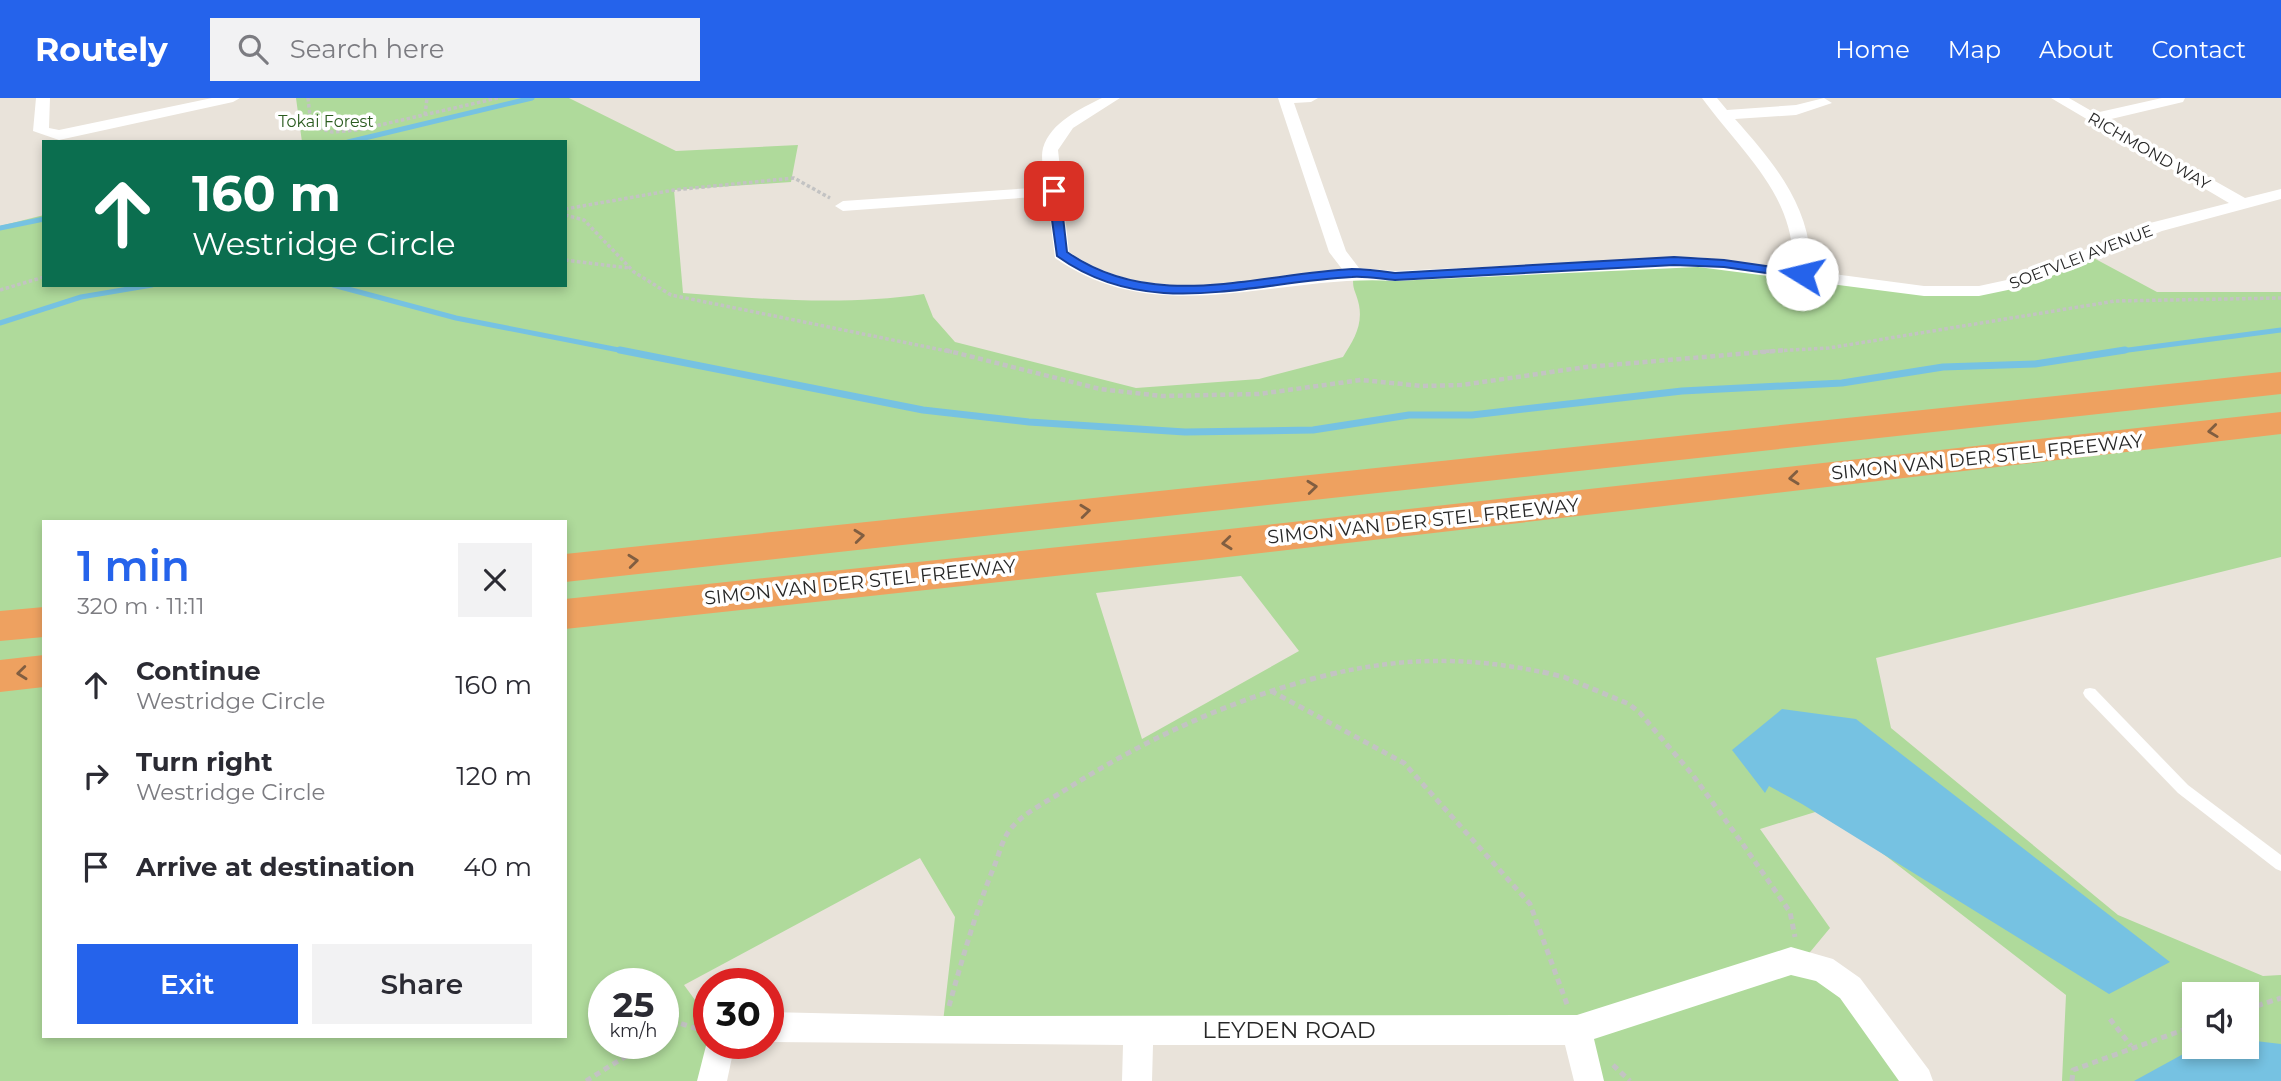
<!DOCTYPE html>
<html lang="en">
<head>
<meta charset="utf-8">
<style>
	:root { --surface:#fff; --page:#f2f2f3; --text:#2b2b33; --muted:#7c7c81; --accent:#2563eb }
	body { margin:0; font-family:Montserrat,sans-serif; background:var(--page); color:var(--text); height:100vh; display:flex; flex-direction:column; font-size:26px; white-space:nowrap }
	* { box-sizing:border-box; margin:0 }
	p { font-size:23px; color:var(--muted) }
	.icon { flex:none; width:38px; height:38px; fill:none; stroke:currentColor; stroke-width:2; stroke-linecap:round; stroke-linejoin:round }
	.map { position:relative; flex:1; overflow:hidden }
	.side { position:absolute; left:42px; top:422px; width:525px; height:518px; display:flex; flex-direction:column; background:var(--surface); border-radius:0px; box-shadow:0 4px 10px #0003 }
	.side>* { flex:none }
	.top-card { position:absolute; left:42px; top:42px; width:525px; height:147px; border-radius:0px; box-shadow:0 4px 10px #0003; background:#0b6e4f; color:#fff; overflow:hidden }
	.fabs { position:absolute; left:2182px; top:884px; display:grid; gap:14px }
	.fabs a { display:grid; place-items:center; width:77px; height:77px; border-radius:0px; background:var(--surface); box-shadow:0 4px 10px #0003; font-size:35px }
	.speed { position:absolute; left:588px; top:870px; display:flex; gap:14px; font-size:35px; font-weight:700; text-align:center }
	.speed>* { display:grid; place-content:center; width:91px; height:91px; border-radius:50%; background:var(--surface); box-shadow:0 4px 10px #0003; line-height:1 }
	.speed small { font-size:18px; font-weight:400 }
	.speed .limit { border:10px solid #d22; background:#fff; color:#111 }
	.pin { position:absolute; display:grid; place-items:center; width:60px; height:60px; color:#fff; margin:-30px; border-radius:14px; box-shadow:0 4px 10px #0006 }
	.me { position:absolute; width:77px; margin:-38px; rotate:279deg; stroke-linejoin:round; filter:drop-shadow(0 0 5px #0008) }
	.turn { display:flex; align-items:center; gap:24px; height:147px; padding:0 35px; font-size:32px }
	.turn .icon { width:91px; height:91px; stroke-width:2.5 }
	.turn b { display:block; font-size:49px; line-height:60px }
	.round { display:grid; place-items:center; flex:none; width:74px; height:74px; border-radius:0px; background:var(--page) }
	.overview { display:flex; align-items:center; justify-content:space-between; height:119px; padding:0 35px }
	h1 { font-size:42px; font-weight:600; line-height:52px; color:var(--accent) }
	.cta { display:flex; gap:14px; margin-top:auto; padding:14px 35px }
	.cta a { flex:1; height:80px; border-radius:0px; background:var(--accent); color:#fff; font-size:28px; font-weight:600; line-height:80px; text-align:center }
	.cta a+a { background:var(--page); color:var(--text) }
	ul { padding:0; list-style:none }
	li { display:flex; align-items:center; gap:21px; height:91px; padding:0 35px }
	li div { flex:1 }
	li b { display:block; font-size:26px }
	li em { font-style:normal }
	header { display:flex; align-items:center; gap:42px; box-sizing:border-box; height:98px; padding:0 35px; background:var(--accent); color:#fff }
	header strong { font-size:33px }
	nav { display:flex; gap:38px; margin-inline-start:auto; font-size:24px }
	.search { width:490px; height:63px; background:var(--page); display:flex; align-items:center; gap:18px; box-sizing:border-box; padding:0 24px; border-radius:0px; color:var(--muted); font-size:26px }
	.map>svg:first-child { display:block }
</style>
</head>
<body>
<header>
<strong>Routely</strong>
<div class="search"><svg class="icon" aria-label="search" viewBox="0 0 24 24"><circle cx="10" cy="10" r="6"/><path d="M15 15l6 6"/></svg>Search here</div>
<nav><a>Home</a><a>Map</a><a>About</a><a>Contact</a></nav>
</header>
<div class="map">
<svg width="2281" height="983" viewBox="0 0 2281 983">
	<rect width="100%" height="100%" fill="#e9e3da"/>
	<!-- green -->
	<path fill="#afda9b" fill-rule="evenodd" d="M 296,0 L 569,0 L 676,53 L 798,47 L 791,84 L 674,92 L 683,195 C 763,201 844,208 924,196 L 933,219 L 955,244 L 1136,290 L 1259,281 L 1343,259 C 1353,243 1363,228 1359,207 C 1356,192 1351,192 1354,175 L 1674,163 L 1924,193 L 1979,193 L 2088,157 L 2157,194 L 2281,194 L 2281,459 L 1876,560 L 1891,630 L 2118,817 L 2263,878 L 2281,877 L 2281,983 L 2062,983 L 2066,897 L 1825,711 L 1760,731 L 1830,830 L 1801,865 L 1824,873 L 1912,983 L 1589,983 L 1577,932 L 942,933 L 955,819 L 920,760 L 684,887 L 709,921 L 711,983 L 0,983 L 0,128 L 44,117 L 44,187 L 565,187 L 565,44 L 302,44 ZM 44,424 L 565,424 L 565,938 L 44,938 ZM 1241,478 L 1299,553 L 1142,641 L 1096,495 ZM 604,886 L 663,886 L 663,945 L 604,945 ZM 2194,896 L 2247,896 L 2247,948 L 2194,948 Z"/>
	<!-- water -->
	<g fill="#76c2e2">
		<polygon points="1782,611 1856,621 2170,864 2109,896 1802,706 1769,688 1765,695 1732,652"/>
		<polygon points="2247,942 2281,946 2281,983 2134,983 2196,949 2247,948"/>
	</g>
	<g fill="none" stroke-linecap="round" stroke-linejoin="round">
		<!-- stream-far1 -->
		<g stroke="#76c2e2" stroke-width="5">
			<polyline points="348,44 532,0"/>
			<polyline points="0,130 44,121"/>
			<polyline points="333,187 456,220 629,254"/>
			<polyline points="0,225 81,199 152,187"/>
			<polyline points="2113,254 2281,232"/>
		</g>
		<!-- stream -->
		<polyline stroke="#76c2e2" stroke-width="7" points="620,252 923,312 1029,324 1185,334 1313,332 1409,317 1472,317 1682,293 1842,285 1943,269 2035,266 2125,252"/>
		<!-- path-far2 -->
		<g stroke="#c3c3c3" stroke-width="3.5" stroke-dasharray="3.5 2.5" stroke-linecap="butt">
			<polyline points="308,0 311,28 332,34 358,32 498,0"/>
			<polyline points="425,17 427,0"/>
			<polyline points="565,111 674,92 794,80 830,100"/>
			<polyline points="565,117 584,122 634,174 671,197 952,254"/>
			<polyline points="565,162 629,170"/>
			<polyline points="0,192 44,179"/>
			<polyline points="1754,254 1829,250 2115,203 2281,200"/>
		</g>
		<!-- path-far1 -->
		<g stroke="#c3c3c3" stroke-width="4.5" stroke-dasharray="5 3.5" stroke-linecap="butt">
			<polyline points="945,252 1100,291 1161,298 1259,296 1361,282 1422,288 1462,287 1586,269 1786,252"/>
			<path d="M 1332,576 C 1408,558 1475,559 1551,576"/>
		</g>
		<!-- path -->
		<g stroke="#c3c3c3" stroke-width="5" stroke-dasharray="6 4.5" stroke-linecap="butt">
			<polyline points="1543,574 1564,579 1629,606 1640,615 1692,676 1742,745 1790,814 1795,839"/>
			<polyline points="1271,593 1404,665 1530,806 1568,909"/>
			<path d="M 949,908 C 962,862 975,816 993,771 C 998,760 1001,746 1007,736 C 1018,718 1044,705 1062,694 C 1148,639 1240,597 1340,574"/>
			<polyline points="2247,911 2281,900"/>
			<polyline points="2110,921 2131,948"/>
			<polyline points="663,935 679,925 701,932"/>
			<polyline points="1613,967 1630,983"/>
			<polyline points="586,983 647,945"/>
			<polyline points="2072,983 2073,972 2194,928"/>
		</g>
		<!-- lane -->
		<polygon fill="#fff" fill-rule="evenodd" points="2090,590 2095,591 2188,687 2281,757 2281,773 2276,771 2178,695 2085,599 2083,595 2085,591"/>
		<!-- street -->
		<g fill="#fff" fill-rule="evenodd">
			<polygon points="36,0 50,0 49,30 59,32 212,0 240,0 233,4 59,42 33,33"/>
			<path d="M 1102,0 L 1120,0 L 1073,30 L 1058,52 L 1069,154 C 1150,210 1252,182 1342,171 L 1329,154 L 1278,0 L 1318,0 L 1311,4 L 1294,5 L 1346,153 L 1359,170 L 1395,173 L 1698,159 L 1793,171 C 1796,97 1742,55 1702,0 L 1717,0 L 1727,12 L 1796,7 L 1824,0 L 1832,5 L 1796,17 L 1735,21 C 1775,66 1812,110 1811,173 L 1924,188 L 1979,188 L 2016,180 L 2150,125 L 2229,105 L 2051,0 L 2069,0 L 2095,15 L 2162,0 L 2185,0 L 2183,4 L 2107,22 L 2245,100 L 2281,91 L 2281,101 L 2162,133 L 2027,188 L 1979,198 L 1924,198 L 1698,169 L 1395,183 C 1280,175 1160,234 1055,160 L 1047,98 L 843,113 L 835,108 L 843,103 L 1046,89 C 1045,77 1040,61 1043,50 C 1051,24 1080,11 1102,0 Z"/>
			<polygon points="1791,849 1833,861 1860,880 1929,972 1933,983 1899,983 1840,900 1816,883 1791,877 1594,941 1604,983 1574,983 1565,947 1153,947 1152,983 1122,983 1123,947 768,944 768,914 942,918 1577,917"/>
			<polygon points="709,936 709,945 735,945 727,983 697,983"/>
		</g>
		<!-- highway -->
		<g fill="#eea160" fill-rule="evenodd">
			<polygon points="2281,274 2281,296 565,484 565,456"/>
			<polygon points="2281,314 2281,336 1193,463 565,531 565,501 1193,435"/>
			<polygon points="44,509 44,539 0,543 0,513"/>
			<polygon points="44,557 44,589 0,594 0,562"/>
		</g>
	</g>
	<!-- one-way arrows -->
	<defs><path id="oneway-chevron" d="M-2-3.5L2.5 0L-2 3.5" fill="none" stroke-width="1.6" stroke-linecap="round" stroke-linejoin="round" transform="scale(1.75)"/></defs>
	<g stroke="#815e41">
		<use href="#oneway-chevron" transform="translate(2213 333) rotate(173)"/>
		<use href="#oneway-chevron" transform="translate(1794 380) rotate(174)"/>
		<use href="#oneway-chevron" transform="translate(1312 389) rotate(-6)"/>
		<use href="#oneway-chevron" transform="translate(1085 413) rotate(-6)"/>
		<use href="#oneway-chevron" transform="translate(859 438) rotate(-6)"/>
		<use href="#oneway-chevron" transform="translate(1227 445) rotate(174)"/>
		<use href="#oneway-chevron" transform="translate(633 463) rotate(-6)"/>
		<use href="#oneway-chevron" transform="translate(22 575) rotate(174)"/>
	</g>
	<!-- route -->
	<path fill="#2563eb" stroke="#184099" stroke-width="2" d="M 1054,90 L 1060,93 L 1067,154 C 1154,215 1256,176 1352,171 C 1366,171 1381,173 1395,175 L 1674,159 L 1724,162 L 1802,173 L 1808,176 L 1802,180 L 1724,169 L 1674,167 L 1395,182 C 1381,181 1366,178 1352,179 C 1250,184 1149,224 1057,158 L 1048,93 Z"/>
	<g text-anchor="middle" dominant-baseline="central" stroke-width="7" stroke-linejoin="round" paint-order="stroke">
		<!-- far-park labels -->
		<g font-size="16" fill="#2b5c20" stroke="#fff">
			<text x="326" y="23">Tokai Forest</text>
		</g>
		<!-- far-street labels -->
		<g font-size="16" fill="#272727" stroke="#fff">
			<text transform="translate(2149 53) rotate(30)">RICHMOND WAY</text>
			<text transform="translate(2081 159) rotate(-21)">SOETVLEI AVENUE</text>
		</g>
		<!-- street labels -->
		<g font-size="19" fill="#272727" stroke="#fff">
			<text transform="translate(1987 359) rotate(-6)">SIMON VAN DER STEL FREEWAY</text>
			<text transform="translate(1423 423) rotate(-6)">SIMON VAN DER STEL FREEWAY</text>
			<text transform="translate(860 484) rotate(-6)">SIMON VAN DER STEL FREEWAY</text>
		</g>
		<!-- near-street labels -->
		<g font-size="23" fill="#272727" stroke="#fff">
			<text x="1289" y="932">LEYDEN ROAD</text>
		</g>
	</g>
</svg>
<div class="fabs">
<a><svg class="icon" aria-label="sound" viewBox="0 0 24 24"><path d="M4 9h4l5-4v14l-5-4H4zM17 9q2 3 0 6"/></svg></a>
</div>
<div class="speed"><div>25<small>km/h</small></div><div class="limit">30</div></div>
<div class="pin" style="left:1054px;top:93px;background:#d93025"><svg class="icon" aria-label="arrive" viewBox="0 0 24 24"><path d="M6 21V4h12l-3 4 3 4H6"/></svg></div>
<svg class="me" style="left:1802px;top:176px" viewBox="-20 -20 40 40"><circle r="19" fill="#fff"/><path d="M0-13L10 11 0 6-10 11z" fill="#2563eb"/></svg>
<div class="top-card">
<div class="turn"><svg class="icon" aria-label="ahead" viewBox="0 0 24 24"><path d="M12 20V5M6 11l6-6 6 6"/></svg><div><b>160 m</b>Westridge Circle</div></div>
</div>
<section class="side">
<div class="overview"><div><h1>1 min</h1><p>320 m · 11:11</p></div><a class="round"><svg class="icon" aria-label="close" viewBox="0 0 24 24"><path d="M6 6l12 12M18 6L6 18"/></svg></a></div>
<ul>
<li><svg class="icon" aria-label="ahead" viewBox="0 0 24 24"><path d="M12 20V5M6 11l6-6 6 6"/></svg><div><b>Continue</b><p>Westridge Circle</p></div><em>160 m</em></li>
<li><svg class="icon" aria-label="right" viewBox="0 0 24 24"><path d="M7 20v-9h11M14 6l5 5-5 5"/></svg><div><b>Turn right</b><p>Westridge Circle</p></div><em>120 m</em></li>
<li><svg class="icon" aria-label="arrive" viewBox="0 0 24 24"><path d="M6 21V4h12l-3 4 3 4H6"/></svg><div><b>Arrive at destination</b></div><em>40 m</em></li>
</ul>
<div class="cta"><a>Exit</a><a>Share</a></div>
</section>
</div>
</body>
</html>
